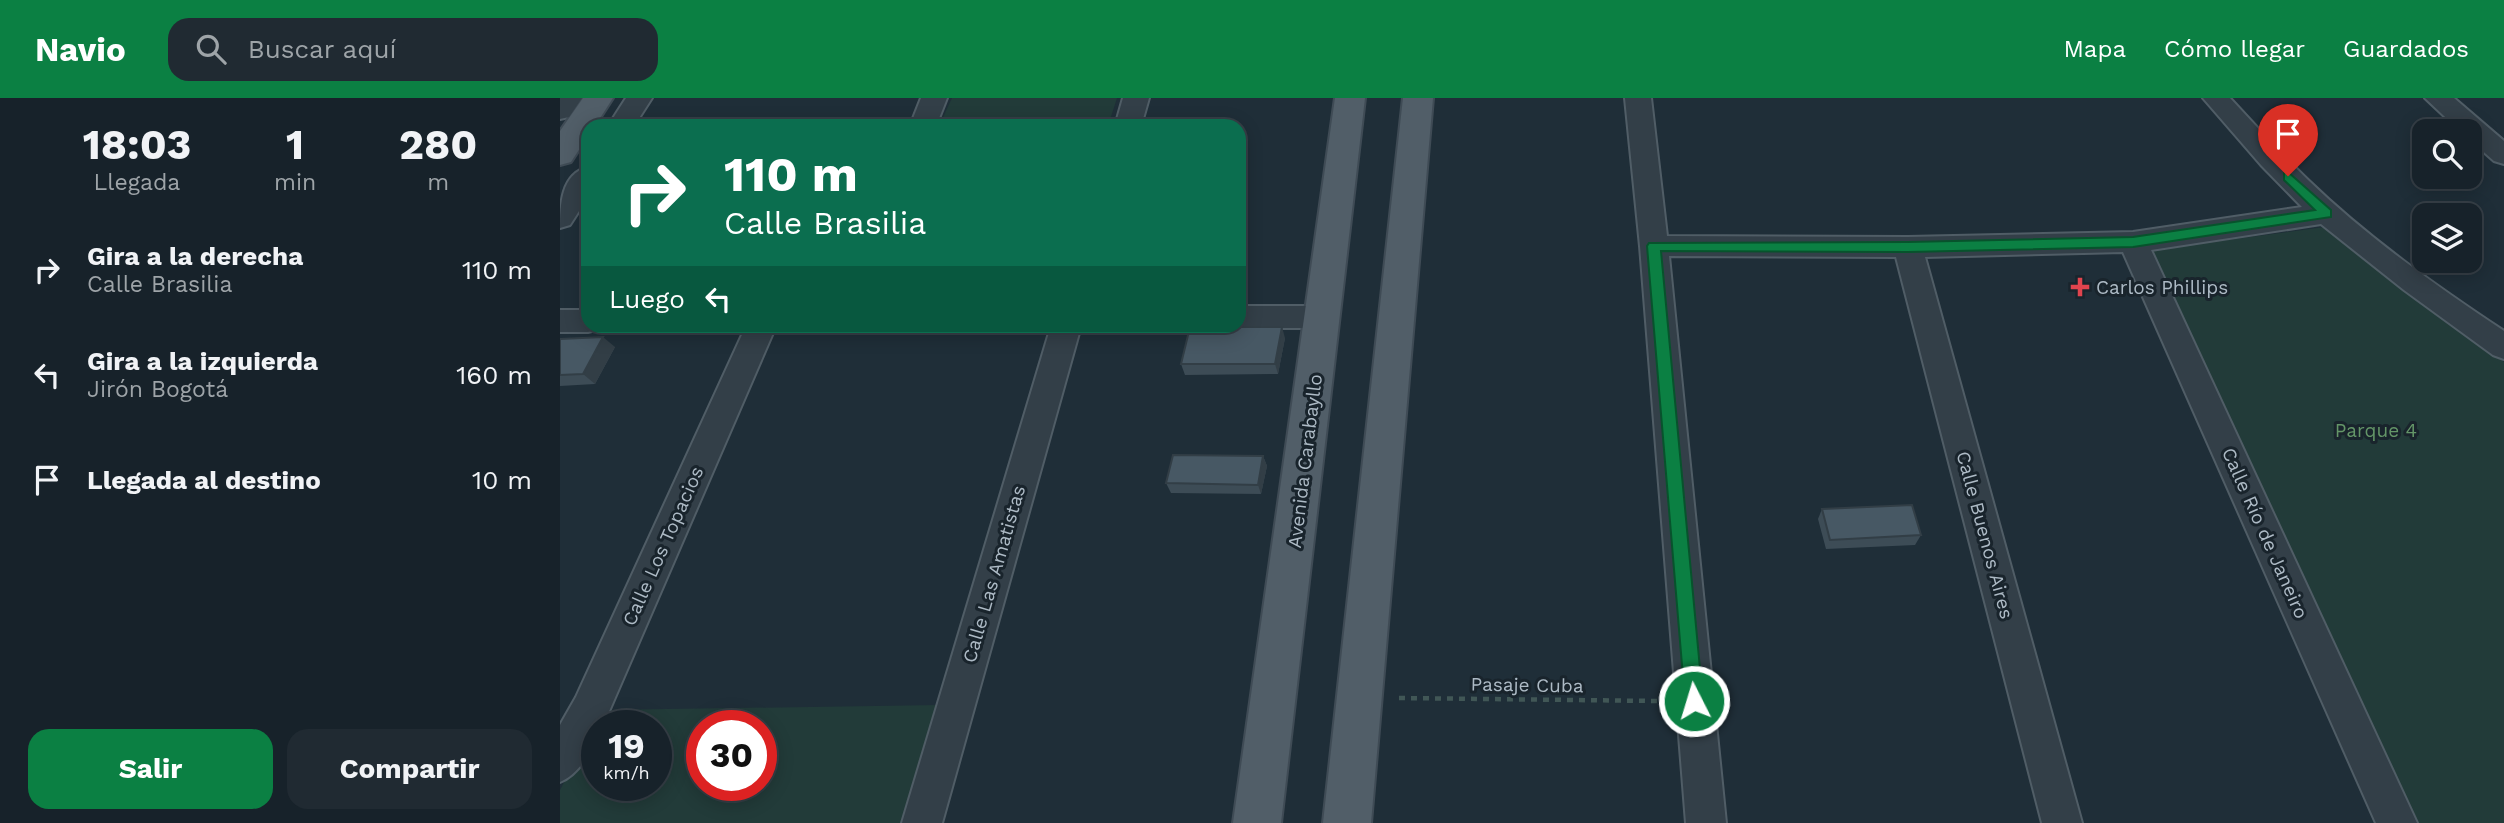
<!DOCTYPE html>
<html lang="es">
<head>
<meta charset="utf-8">
<style>
	:root { --surface:#17222a; --page:#202a32; --text:#f1f3f6; --muted:#9ea4a8; --line:#363f47; --accent:#0b8043 }
	body { margin:0; font-family:"Work Sans",sans-serif; background:var(--page); color:var(--text); height:100vh; display:flex; flex-direction:column; font-size:26px; white-space:nowrap }
	* { box-sizing:border-box; margin:0 }
	p { font-size:23px; color:var(--muted) }
	.icon { flex:none; width:38px; height:38px; fill:none; stroke:currentColor; stroke-width:2; stroke-linecap:round; stroke-linejoin:round }
	.map { position:relative; flex:1; overflow:hidden }
	.sheet { display:flex; flex-direction:column; background:var(--surface); width:560px }
	.sheet>* { flex:none }
	.banner { position:absolute; left:21px; top:21px; width:665px; height:214px; border-radius:21px; box-shadow:0 4px 18px #0003,0 0 0 2px var(--line); background:#0b6e4f; color:#fff; overflow:hidden }
	.controls { position:absolute; left:1852px; top:21px; display:grid; gap:14px }
	.controls a { display:grid; place-items:center; width:70px; height:70px; border-radius:14px; background:var(--surface); box-shadow:0 4px 18px #0003,0 0 0 2px var(--line); font-size:35px }
	.speed { position:absolute; left:21px; top:612px; display:flex; gap:14px; font-size:35px; font-weight:700; text-align:center }
	.speed>* { display:grid; place-content:center; width:91px; height:91px; border-radius:50%; background:var(--surface); box-shadow:0 4px 18px #0003,0 0 0 2px var(--line); line-height:1 }
	.speed small { font-size:18px; font-weight:400 }
	.speed .limit { border:10px solid #d22; background:#fff; color:#111 }
	.pin { position:absolute; display:grid; place-items:center; width:60px; height:60px; color:#fff; margin:-72px -30px; border-radius:50% 50% 50% 0; rotate:-45deg; box-shadow:0 0 7px #0007 }
	.pin .icon { rotate:45deg }
	.me { position:absolute; width:77px; margin:-38px; rotate:355deg; stroke-linejoin:round; filter:drop-shadow(0 0 5px #0008) }
	.turn { display:flex; align-items:center; gap:24px; height:147px; padding:0 28px; font-size:32px }
	.turn .icon { width:91px; height:91px; stroke-width:2.5 }
	.turn b { display:block; font-size:49px; line-height:60px }
	.then { display:flex; align-items:center; height:66px; padding:0 28px; background:#0003; gap:14px; font-size:26px }
	.eta { display:flex; justify-content:space-evenly; align-items:center; height:119px; text-align:center }
	.eta b { font-size:42px; font-weight:700; line-height:49px }
	.action { display:flex; gap:14px; margin-top:auto; padding:14px 28px }
	.action a { flex:1; height:80px; border-radius:21px; background:var(--accent); color:#fff; font-size:28px; font-weight:700; line-height:80px; text-align:center }
	.action a+a { background:var(--page); color:var(--text) }
	ul { padding:0; list-style:none }
	li { display:flex; align-items:center; gap:21px; height:105px; padding:0 28px }
	li div { flex:1 }
	li b { display:block; font-size:26px }
	li em { font-style:normal }
	header { display:flex; align-items:center; gap:42px; box-sizing:border-box; height:98px; padding:0 35px; background:var(--accent); color:#fff }
	header strong { font-size:33px }
	nav { display:flex; gap:38px; margin-inline-start:auto; font-size:24px }
	.search { width:490px; height:63px; background:var(--page); display:flex; align-items:center; gap:18px; box-sizing:border-box; padding:0 24px; border-radius:21px; color:var(--muted); font-size:26px }
	main { display:flex; flex:1; min-height:0 }
	.map>svg:first-child { display:block }
</style>
</head>
<body>
<header>
<strong>Navio</strong>
<div class="search"><svg class="icon" aria-label="search" viewBox="0 0 24 24"><circle cx="10" cy="10" r="6"/><path d="M15 15l6 6"/></svg>Buscar aquí</div>
<nav><a>Mapa</a><a>Cómo llegar</a><a>Guardados</a></nav>
</header>
<main>
<section class="sheet">
<div class="eta">
<div><b>18:03</b><p>Llegada</p></div>
<div><b>1</b><p>min</p></div>
<div><b>280</b><p>m</p></div>
</div>
<ul>
<li><svg class="icon" aria-label="right" viewBox="0 0 24 24"><path d="M7 20v-9h11M14 6l5 5-5 5"/></svg><div><b>Gira a la derecha</b><p>Calle Brasilia</p></div><em>110 m</em></li>
<li><svg class="icon" aria-label="left" viewBox="0 0 24 24"><path d="M17 20v-9H6M10 6l-5 5 5 5"/></svg><div><b>Gira a la izquierda</b><p>Jirón Bogotá</p></div><em>160 m</em></li>
<li><svg class="icon" aria-label="arrive" viewBox="0 0 24 24"><path d="M6 21V4h12l-3 4 3 4H6"/></svg><div><b>Llegada al destino</b></div><em>10 m</em></li>
</ul>
<div class="action"><a>Salir</a><a>Compartir</a></div>
</section>
<div class="map">
<svg width="1944" height="725" viewBox="0 0 1944 725">
	<rect width="100%" height="100%" fill="#1f2e38"/>
	<!-- green -->
	<g fill="#223b39" fill-rule="evenodd">
		<polygon points="392,0 557,0 548,28 379,28"/>
		<polygon points="1765,129 1889,227 1944,264 1944,725 1857,725 1592,152"/>
		<path d="M 379,607 L 343,725 L 0,725 L 0,692 L 42,612 ZM 37,628 L 96,628 L 96,688 L 37,688 ZM 142,628 L 201,628 L 201,688 L 142,688 Z"/>
	</g>
	<g fill="none" stroke-linecap="round" stroke-linejoin="round">
		<!-- minor casing -->
		<g stroke="#505d66" stroke-width="4">
			<g id="minor">
				<polygon points="0,0 22,0 9,19 0,21"/>
				<polygon points="66,0 92,0 74,28 48,28"/>
				<polygon points="361,0 387,0 376,28 350,28"/>
				<polygon points="563,0 589,0 581,28 555,28"/>
				<path d="M 1065,0 L 1091,0 L 1107,138 L 1348,139 L 1573,134 L 1742,109 L 1701,67 L 1643,0 L 1670,0 C 1696,28 1721,56 1748,82 C 1807,139 1876,188 1944,233 L 1944,261 L 1933,257 L 1844,192 L 1761,126 L 1591,152 L 1857,725 L 1816,725 L 1563,154 L 1365,159 L 1522,725 L 1482,725 L 1336,159 L 1109,158 L 1166,725 L 1126,725 L 1080,148 Z"/>
				<polygon points="1865,0 1894,0 1944,43 1944,66 1934,63 1909,41 1909,33 1900,33"/>
				<path d="M 28,69 L 28,99 L 10,127 L 0,130 C 0,107 1,76 28,69 Z"/>
				<polygon points="679,208 764,208 775,211 779,219 775,227 764,230 679,230 670,228 679,228"/>
				<polygon points="0,212 28,212 28,228 41,228 39,231 28,234 0,234"/>
				<path d="M 186,228 L 216,228 L 44,625 L 42,628 L 37,628 C 37,649 18,677 0,684 L 0,627 L 16,599 Z"/>
				<polygon points="491,228 521,228 382,725 342,725"/>
			</g>
		</g>
		<!-- major casing -->
		<g stroke="#3f4b55" stroke-width="4">
			<g id="major">
				<polygon points="23,0 53,0 35,28 28,28 28,38 11,64 0,67 0,33"/>
				<polygon points="775,0 805,0 721,725 673,725"/>
				<polygon points="843,0 873,0 811,725 763,725"/>
			</g>
		</g>
		<!-- path -->
		<polyline stroke="#415756" stroke-width="4.5" stroke-dasharray="6 6" stroke-linecap="butt" points="839,600 1099,603"/>
		<!-- minor -->
		<use href="#minor" fill="#333f48" fill-rule="evenodd"/>
		<!-- major -->
		<use href="#major" fill="#515e68" fill-rule="evenodd"/>
	</g>
	<!-- wall -->
	<g fill="#3d4c56">
		<polygon points="725,240 718,276 625,277 621,266"/>
		<polygon points="0,241 55,249 35,286 0,288"/>
		<polygon points="703,358 707,368 701,396 611,395 606,385"/>
		<polygon points="1262,411 1361,437 1355,447 1266,451 1258,421"/>
	</g>
	<!-- shaded-wall -->
	<g fill="#323e46">
		<polygon points="722,229 725,240 718,276 715,266"/>
		<polygon points="43,239 55,249 35,286 23,276"/>
		<polygon points="703,358 707,368 701,396 698,387"/>
	</g>
	<!-- building -->
	<g fill="#475864" stroke="#323e46" stroke-width="2">
		<polygon points="630,229 722,229 715,266 621,266"/>
		<polygon points="43,239 23,276 0,277 0,241"/>
		<polygon points="613,357 703,358 698,387 606,385"/>
		<polygon points="1352,407 1361,437 1270,442 1262,411"/>
	</g>
	<!-- route -->
	<polygon fill="#0b8043" stroke="#07532c" stroke-width="2" points="1728,74 1771,112 1771,119 1573,149 1348,154 1101,153 1143,603 1140,609 1134,612 1128,609 1125,603 1087,148 1089,145 1348,144 1573,139 1755,112 1724,82 1724,75"/>
	<!-- markers -->
	<path fill="#e0444e" stroke="#19242c" stroke-width="2.5" d="M1516.5 178.5h7v7h7v7h-7v7h-7v-7h-7v-7h7z"/>
	<g text-anchor="middle" dominant-baseline="central" stroke-width="6" stroke-linejoin="round" paint-order="stroke">
		<!-- poi labels -->
		<g font-size="19" fill="#adbac5" stroke="#19242c" text-anchor="start">
			<text x="1536" y="189">Carlos Phillips</text>
		</g>
		<!-- park labels -->
		<g font-size="19" fill="#649668" stroke="#19242c">
			<text x="1816" y="332">Parque 4</text>
		</g>
		<!-- street labels -->
		<g font-size="19" fill="#adbac5" stroke="#19242c">
			<text transform="translate(745 363) rotate(-83)">Avenida Carabayllo</text>
			<text transform="translate(1705 435) rotate(66)">Calle Río de Janeiro</text>
			<text transform="translate(1425 437) rotate(75)">Calle Buenos Aires</text>
			<text transform="translate(103 448) rotate(-66)">Calle Los Topacios</text>
			<text transform="translate(434 476) rotate(-74)">Calle Las Amatistas</text>
			<text transform="translate(967 587) rotate(1)">Pasaje Cuba</text>
		</g>
	</g>
</svg>
<div class="controls">
<a><svg class="icon" aria-label="search" viewBox="0 0 24 24"><circle cx="10" cy="10" r="6"/><path d="M15 15l6 6"/></svg></a>
<a><svg class="icon" aria-label="layers" viewBox="0 0 24 24"><path d="M12 4l9 5-9 5-9-5zM3 14l9 5 9-5"/></svg></a>
</div>
<div class="speed"><div>19<small>km/h</small></div><div class="limit">30</div></div>
<div class="pin" style="left:1728px;top:78px;background:#d93025"><svg class="icon" aria-label="arrive" viewBox="0 0 24 24"><path d="M6 21V4h12l-3 4 3 4H6"/></svg></div>
<svg class="me" style="left:1134px;top:603px" viewBox="-20 -20 40 40"><circle r="17" fill="#0b8043" stroke="#fff" stroke-width="3"/><path d="M0-11L8 9 0 5-8 9z" fill="#fff"/></svg>
<div class="banner">
<div class="turn"><svg class="icon" aria-label="right" viewBox="0 0 24 24"><path d="M7 20v-9h11M14 6l5 5-5 5"/></svg><div><b>110 m</b>Calle Brasilia</div></div>
<div class="then">Luego<svg class="icon" aria-label="left" viewBox="0 0 24 24"><path d="M17 20v-9H6M10 6l-5 5 5 5"/></svg></div>
</div>
</div>
</main>
</body>
</html>
